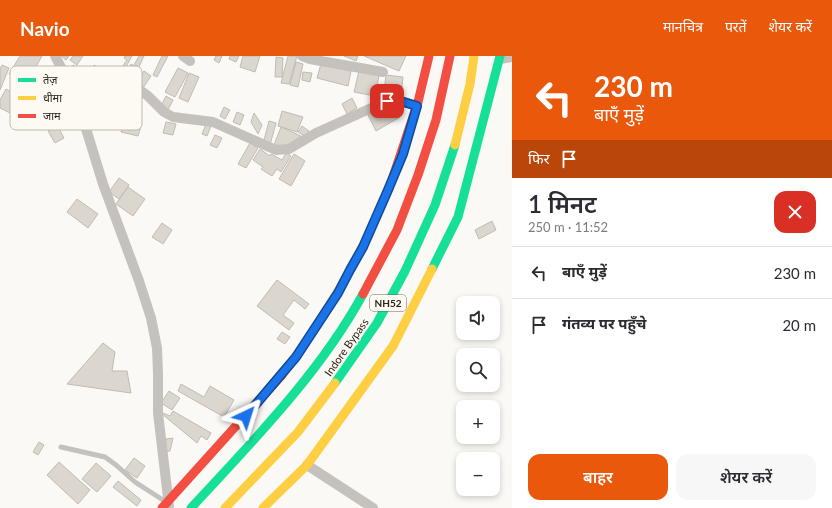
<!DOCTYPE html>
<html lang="hi">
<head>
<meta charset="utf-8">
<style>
	:root { --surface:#fff; --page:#f7f7f7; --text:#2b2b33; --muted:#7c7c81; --line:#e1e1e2; --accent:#ea580c }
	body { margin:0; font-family:Lato,"Noto Sans Devanagari",sans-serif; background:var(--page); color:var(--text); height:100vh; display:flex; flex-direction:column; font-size:15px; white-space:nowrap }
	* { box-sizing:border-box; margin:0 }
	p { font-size:13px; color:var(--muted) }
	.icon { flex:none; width:22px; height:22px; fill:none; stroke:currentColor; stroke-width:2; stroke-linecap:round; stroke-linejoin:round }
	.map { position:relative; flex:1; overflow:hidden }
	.drawer { display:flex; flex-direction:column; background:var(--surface); width:320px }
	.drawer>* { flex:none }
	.guide { background:#ea580c; color:#fff; overflow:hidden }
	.tools { position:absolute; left:456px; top:240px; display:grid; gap:8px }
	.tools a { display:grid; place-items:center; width:44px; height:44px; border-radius:8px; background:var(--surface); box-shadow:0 2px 6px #0003; font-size:20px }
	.pin { position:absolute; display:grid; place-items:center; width:34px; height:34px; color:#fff; margin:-17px; border-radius:8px; box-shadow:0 2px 6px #0006 }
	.me { position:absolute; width:44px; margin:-22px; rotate:41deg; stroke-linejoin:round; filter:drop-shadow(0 0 3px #0008) }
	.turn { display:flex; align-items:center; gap:14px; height:84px; padding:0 16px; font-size:18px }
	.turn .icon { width:52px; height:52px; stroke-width:2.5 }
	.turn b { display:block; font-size:28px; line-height:34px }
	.then { display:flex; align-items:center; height:38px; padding:0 16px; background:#0003; gap:8px; font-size:15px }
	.round { display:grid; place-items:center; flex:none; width:42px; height:42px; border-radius:12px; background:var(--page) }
	.headline { display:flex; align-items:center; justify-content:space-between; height:68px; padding:0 16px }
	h1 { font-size:24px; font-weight:600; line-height:30px }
	.button { display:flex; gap:8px; margin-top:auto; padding:8px 16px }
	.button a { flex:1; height:46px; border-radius:12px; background:var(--accent); color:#fff; font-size:16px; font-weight:600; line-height:46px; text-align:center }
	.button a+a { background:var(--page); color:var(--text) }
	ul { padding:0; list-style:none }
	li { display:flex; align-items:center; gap:12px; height:52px; padding:0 16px; border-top:1px solid var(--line) }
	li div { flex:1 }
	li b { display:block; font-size:15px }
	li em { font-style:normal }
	header { display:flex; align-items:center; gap:24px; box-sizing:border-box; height:56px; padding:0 20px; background:var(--accent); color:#fff }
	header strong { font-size:19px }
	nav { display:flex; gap:22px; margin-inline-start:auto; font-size:14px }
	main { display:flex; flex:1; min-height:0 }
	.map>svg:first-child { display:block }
</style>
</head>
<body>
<header>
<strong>Navio</strong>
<nav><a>मानचित्र</a><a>परतें</a><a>शेयर करें</a></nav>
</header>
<main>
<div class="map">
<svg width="512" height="452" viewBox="0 0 512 452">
	<rect width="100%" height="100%" fill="#fbf9f5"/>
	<!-- building -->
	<g fill="#dbd6ce" stroke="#c0bcb5">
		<polygon points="20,0 42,0 26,28 9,18"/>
		<polygon points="61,0 69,0 66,4"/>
		<polygon points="73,0 83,0 77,9 70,4"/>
		<polygon points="125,0 132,0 122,18 119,15 127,4 124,2"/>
		<polygon points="139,0 144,0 139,11 134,9"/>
		<polygon points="162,0 168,0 157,21 153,19"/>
		<polygon points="216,0 222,0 219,7 214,4"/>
		<polygon points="230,0 239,0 236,6 229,3"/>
		<polygon points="243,0 260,0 255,16 240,11"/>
		<polygon points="288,0 297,0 289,28 281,27"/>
		<polygon points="344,0 358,0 356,5"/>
		<polygon points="364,0 406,0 399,15"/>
		<polygon points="276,1 283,2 282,21 275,21"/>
		<polygon points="296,6 303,8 298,31 290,29"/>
		<polygon points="131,8 141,14 134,26 123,19"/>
		<polygon points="321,8 351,15 348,30 317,22"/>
		<polygon points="2,9 9,12 0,34 0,13"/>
		<polygon points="73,9 83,15 78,24 68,19"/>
		<polygon points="94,9 107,17 102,24 89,16"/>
		<polygon points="178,12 188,17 175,41 165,36"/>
		<polygon points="144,15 151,20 143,32 136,27"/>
		<polygon points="359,15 379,20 375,40 354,36"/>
		<polygon points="303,16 312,17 310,26 302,24"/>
		<polygon points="189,17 199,21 188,46 179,42"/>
		<polygon points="386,19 403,21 401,38 384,35"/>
		<polygon points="6,33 19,40 10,57 0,52 0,44"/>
		<polygon points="166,40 173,44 168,54 161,50"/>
		<polygon points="352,42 357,52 347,58 342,48"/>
		<polygon points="392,46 400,61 376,75 368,59"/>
		<polygon points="224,51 230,54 225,63 220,60"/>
		<polygon points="282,55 303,61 297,76 278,70"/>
		<polygon points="237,56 244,59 240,69 233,66"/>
		<polygon points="254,57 262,69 258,78 251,66"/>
		<polygon points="125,60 131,62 130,67 141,70 138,80 121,76"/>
		<polygon points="269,65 276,67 270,89 263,88"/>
		<polygon points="166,66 176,68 173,79 163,77"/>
		<polygon points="206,68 211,70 207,80 202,78"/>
		<polygon points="57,69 64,82 55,87 48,75"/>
		<polygon points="302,70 309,75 305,80 298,76"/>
		<polygon points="281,71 301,80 286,90 274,89"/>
		<polygon points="215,79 222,82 217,92 210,89"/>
		<polygon points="250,87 258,92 246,112 238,108"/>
		<polygon points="260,93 270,100 271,98 282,104 286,97 291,100 281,116 277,113 272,120 261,113 263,111 253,104"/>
		<polygon points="294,98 305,105 291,130 279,123"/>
		<polygon points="119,122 129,129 119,143 109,136"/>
		<polygon points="128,131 145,143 133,160 116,148"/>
		<polygon points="77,143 98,158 88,172 67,156"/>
		<polygon points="492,165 496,174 479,183 475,174"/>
		<polygon points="162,167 172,174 163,188 152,181"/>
		<polygon points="277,224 309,248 305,253 294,244 283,259 294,267 289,274 257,250"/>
		<polygon points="282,276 290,281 285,288 277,283"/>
		<polygon points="103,287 115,296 112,315 127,315 131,337 67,328"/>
		<polygon points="181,328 204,341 210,330 234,344 224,361 178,335"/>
		<polygon points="169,335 180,342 172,354 161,347"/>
		<polygon points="173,355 211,377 207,384 201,380 197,387 162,358 163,357 170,360"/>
		<polygon points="173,382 170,395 163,396 166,383"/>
		<polygon points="39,386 44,389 38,399 33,396"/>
		<polygon points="134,402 145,410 137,422 125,414"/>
		<polygon points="59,406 90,434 78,448 47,419"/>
		<polygon points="96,407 111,420 97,436 82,423"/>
		<polygon points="118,425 141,444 137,450 113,431"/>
	</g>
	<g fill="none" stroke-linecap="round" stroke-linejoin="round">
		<!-- lane -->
		<polyline stroke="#c5c2be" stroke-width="5" points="61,391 105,401 116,409 135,426 166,446"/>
		<!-- street -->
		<g stroke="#c5c2be" stroke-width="10">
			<polyline points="55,0 73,34 79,50 103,128 139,225 151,262 157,292 158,317 158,357 169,450"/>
			<polyline points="183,0 190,5"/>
			<polyline points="302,0 310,3 383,16"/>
			<polyline points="500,3 512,1"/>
			<polyline points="85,69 115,30 121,26 129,26 148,40 164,56 173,61 213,66 276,94 289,93 316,77 387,45 397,44 417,50"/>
			<polyline points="307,409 373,452"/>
		</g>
		<!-- fast -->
		<g stroke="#16e098" stroke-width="9">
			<polyline points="432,213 458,161 500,0"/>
			<polyline points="335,327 377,267 405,215 435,149 455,89"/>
			<path d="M 191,452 C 252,386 320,317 363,238"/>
		</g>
		<!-- slow -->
		<g stroke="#ffcf43" stroke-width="9">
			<polyline points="455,89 470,28 474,0"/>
			<path d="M 282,319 C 297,301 310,280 323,260 C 351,216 375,170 393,121"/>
			<polyline points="225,452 298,376 335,327"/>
			<polyline points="263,452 307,409 393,290 432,213"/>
		</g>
		<!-- jam -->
		<g stroke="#f24e42" stroke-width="9">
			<polyline points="393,121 418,46 429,0"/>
			<polyline points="363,238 397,174 418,119 436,64 450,0"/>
			<polyline points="162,452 282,319"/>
		</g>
	</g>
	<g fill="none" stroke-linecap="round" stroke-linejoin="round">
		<!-- route casing -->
		<g stroke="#114b97" stroke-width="10">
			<polyline id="route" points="246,360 296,301 338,237 350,214 363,191 388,134 403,98 417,50 397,44 387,45"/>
		</g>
		<!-- route -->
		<use href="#route" stroke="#1a73e8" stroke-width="7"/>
	</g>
	<g text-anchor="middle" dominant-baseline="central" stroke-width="3" stroke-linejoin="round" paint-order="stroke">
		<!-- shield labels -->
		<rect fill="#fdfaf3" stroke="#6a6459" stroke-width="1" x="370" y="239" width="36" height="16" rx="3"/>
		<g font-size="10" font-weight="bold" fill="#2b2417">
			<text x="388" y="247">NH52</text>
		</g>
		<!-- street labels -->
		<g font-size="11" fill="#2b2417" stroke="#fdfaf3">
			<text transform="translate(346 291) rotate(-55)">Indore Bypass</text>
		</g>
	</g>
	<!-- legend -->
	<rect x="10" y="10" width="132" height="64" rx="6" fill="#fdfaf3" stroke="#bebab1" stroke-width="1"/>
	<rect x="18" y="22" width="18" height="4" fill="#16e098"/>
	<rect x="18" y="40" width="18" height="4" fill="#ffcf43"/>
	<rect x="18" y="58" width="18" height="4" fill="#f24e42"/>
	<g font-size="11" fill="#2b2417">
		<text x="43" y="28">तेज़</text>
		<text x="43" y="46">धीमा</text>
		<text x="43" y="64">जाम</text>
	</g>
</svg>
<div class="tools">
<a><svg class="icon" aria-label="sound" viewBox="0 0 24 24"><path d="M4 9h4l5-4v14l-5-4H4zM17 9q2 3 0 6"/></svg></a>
<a><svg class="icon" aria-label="search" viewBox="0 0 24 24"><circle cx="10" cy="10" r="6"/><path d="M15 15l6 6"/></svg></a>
<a>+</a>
<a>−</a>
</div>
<div class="pin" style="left:387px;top:45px;background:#d93025"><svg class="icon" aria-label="arrive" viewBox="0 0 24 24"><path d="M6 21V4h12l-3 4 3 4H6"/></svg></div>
<svg class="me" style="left:246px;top:360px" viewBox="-20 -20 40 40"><path d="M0-17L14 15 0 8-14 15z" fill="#1a73e8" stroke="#fff" stroke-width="4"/></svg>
</div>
<section class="drawer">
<div class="guide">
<div class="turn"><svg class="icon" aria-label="left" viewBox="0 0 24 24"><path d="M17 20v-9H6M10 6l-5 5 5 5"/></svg><div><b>230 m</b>बाएँ मुड़ें</div></div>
<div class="then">फिर<svg class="icon" aria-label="arrive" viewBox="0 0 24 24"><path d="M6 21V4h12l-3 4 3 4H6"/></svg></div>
</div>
<div class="headline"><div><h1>1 मिनट</h1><p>250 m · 11:52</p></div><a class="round" style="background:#d93025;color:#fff"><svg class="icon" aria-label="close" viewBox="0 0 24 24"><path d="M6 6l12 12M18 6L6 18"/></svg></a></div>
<ul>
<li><svg class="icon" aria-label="left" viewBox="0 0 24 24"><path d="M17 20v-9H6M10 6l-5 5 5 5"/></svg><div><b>बाएँ मुड़ें</b></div><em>230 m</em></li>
<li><svg class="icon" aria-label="arrive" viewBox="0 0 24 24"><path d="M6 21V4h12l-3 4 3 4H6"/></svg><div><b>गंतव्य पर पहुँचे</b></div><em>20 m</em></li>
</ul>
<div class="button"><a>बाहर</a><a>शेयर करें</a></div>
</section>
</main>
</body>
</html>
